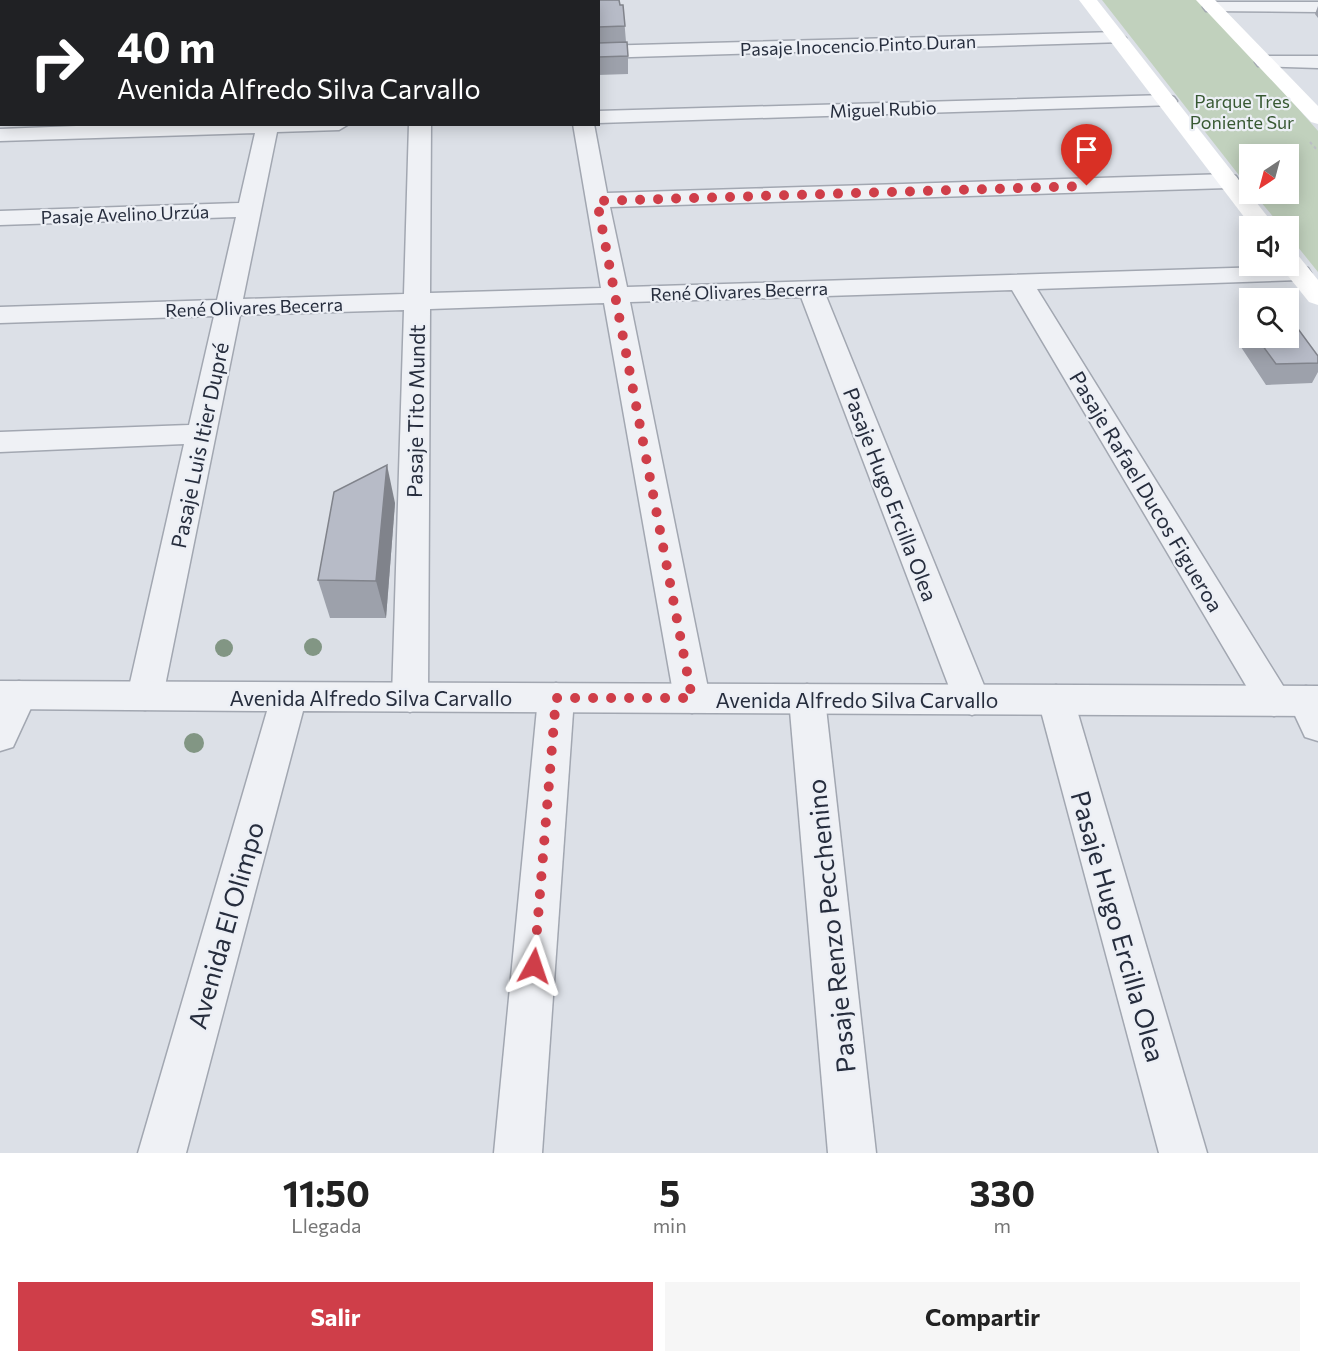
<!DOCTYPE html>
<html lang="es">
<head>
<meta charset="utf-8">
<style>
	:root { --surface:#fff; --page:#f6f6f6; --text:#222; --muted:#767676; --accent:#cf3e49 }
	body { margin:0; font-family:Commissioner,sans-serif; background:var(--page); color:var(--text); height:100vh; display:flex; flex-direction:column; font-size:22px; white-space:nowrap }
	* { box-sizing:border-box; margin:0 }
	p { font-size:20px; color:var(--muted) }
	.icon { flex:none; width:33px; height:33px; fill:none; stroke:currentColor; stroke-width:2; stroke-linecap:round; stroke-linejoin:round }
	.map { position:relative; height:1153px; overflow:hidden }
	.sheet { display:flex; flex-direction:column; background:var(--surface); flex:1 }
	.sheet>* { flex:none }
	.banner { position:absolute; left:0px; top:0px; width:600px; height:126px; box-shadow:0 3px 15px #0003; background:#202124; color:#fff; overflow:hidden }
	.needle { width:39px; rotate:216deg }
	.tools { position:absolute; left:1239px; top:144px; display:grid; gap:12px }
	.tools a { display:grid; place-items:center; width:60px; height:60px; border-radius:0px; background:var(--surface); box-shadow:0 3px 15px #0003; font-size:30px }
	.pin { position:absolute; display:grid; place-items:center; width:51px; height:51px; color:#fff; margin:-62px -26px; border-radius:50% 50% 50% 0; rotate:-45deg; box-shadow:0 0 6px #0007 }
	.pin .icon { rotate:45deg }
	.me { position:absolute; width:66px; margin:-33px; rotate:5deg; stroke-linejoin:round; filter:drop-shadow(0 0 4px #0008) }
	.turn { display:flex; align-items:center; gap:21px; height:126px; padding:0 18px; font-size:27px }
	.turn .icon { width:78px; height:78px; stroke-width:2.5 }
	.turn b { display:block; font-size:42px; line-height:51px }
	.eta { display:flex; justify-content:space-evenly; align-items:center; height:102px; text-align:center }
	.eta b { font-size:36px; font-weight:700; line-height:42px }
	.button { display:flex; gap:12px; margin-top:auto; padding:12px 18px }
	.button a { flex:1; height:69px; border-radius:0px; background:var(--accent); color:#fff; font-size:24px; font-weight:700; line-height:69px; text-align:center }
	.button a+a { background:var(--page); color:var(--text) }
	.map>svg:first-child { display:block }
</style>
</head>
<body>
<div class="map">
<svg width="1318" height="1153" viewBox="0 0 1318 1153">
	<rect width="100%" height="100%" fill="#dce0e7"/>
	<!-- green -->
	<polygon fill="#c1d1bd" points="1102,0 1202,0 1318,131 1318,272 1289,236 1288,226 1281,226 1254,194 1288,194 1288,154 1250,154 1249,188"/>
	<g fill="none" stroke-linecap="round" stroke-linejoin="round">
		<!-- minor casing -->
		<g stroke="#a2a7b1" stroke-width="3">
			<g id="minor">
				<polygon points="392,0 475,0 391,2"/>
				<polygon points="1212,2 1318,2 1318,12 1206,11 1203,7"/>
				<rect x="0" y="6" width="2" height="10"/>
				<polygon points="1117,32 1126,38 1124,42 598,58 598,46"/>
				<polygon points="1265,56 1318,56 1318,68 1258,66 1255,62"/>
				<polygon points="2,58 2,70 0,71 0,59"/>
				<polygon points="1167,95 1174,97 1177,101 1174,105 598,123 598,111"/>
				<polygon points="127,124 349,124 339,130 277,132 243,299 404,294 409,124 431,124 430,293 601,288 573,124 594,124 607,193 1228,174 1236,176 1239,181 1236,186 1228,188 610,207 627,287 1299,266 1308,268 1311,273 1308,278 1299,280 1037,289 1290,697 1293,691 1306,686 1318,690 1318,741 1305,737 1290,705 1287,711 1274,716 1261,711 1012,290 826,296 990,700 985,710 972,715 959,710 954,700 801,297 630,302 710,698 705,708 692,713 679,708 674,698 604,303 430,309 428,697 423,707 410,712 397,707 392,697 404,310 240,315 163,696 158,706 145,710 132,706 127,696 184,444 0,452 0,432 189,425 214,316 0,323 0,307 217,300 236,217 0,225 0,211 239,203 255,133 0,141 0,129"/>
				<polygon points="19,681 32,685 37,695 13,747 0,751 0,697 6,685"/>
				<polygon points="556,683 569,688 574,698 542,1153 494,1153 538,698 543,688"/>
				<polygon points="807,684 820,689 825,699 876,1153 828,1153 789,699 794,689"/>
				<polygon points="1056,685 1069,690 1074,700 1207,1153 1159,1153 1038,700 1043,690"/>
			</g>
		</g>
		<!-- tertiary casing -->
		<g stroke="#a2a7b1" stroke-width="3">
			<polygon id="tertiary" points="0,681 1318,686 1318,716 303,711 186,1153 138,1153 267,711 0,709"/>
		</g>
		<!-- path -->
		<polyline stroke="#bbbec5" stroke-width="2" stroke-dasharray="3 3" stroke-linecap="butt" points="1310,142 1318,151"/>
		<!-- minor -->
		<use href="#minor" fill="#eff1f5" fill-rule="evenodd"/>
		<!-- tertiary -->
		<use href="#tertiary" fill="#eff1f5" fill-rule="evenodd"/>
		<!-- secondary -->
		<g fill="#fff" fill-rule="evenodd">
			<polygon points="1079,0 1097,0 1275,226 1251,226"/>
			<polygon points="1196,0 1215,0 1318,106 1318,124 1311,122"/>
			<polygon points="1288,252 1297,254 1318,280 1318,305 1309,302 1280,266 1288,266"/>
		</g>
	</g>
	<!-- trees -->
	<g fill="#829684">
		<circle cx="313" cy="647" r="9"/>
		<circle cx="224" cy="648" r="9"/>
		<circle cx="194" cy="743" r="10"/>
	</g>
	<!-- wall -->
	<g fill="#9da1ab">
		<polygon points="109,0 619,0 620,5 623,5 626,42 627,42 628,56 628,74 598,75 598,2 108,2"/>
		<polygon points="1318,6 1318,18 1315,14"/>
		<polygon points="1250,323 1250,338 1288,338 1318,356 1318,372 1312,383 1266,385 1239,344 1248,324"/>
		<polygon points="395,503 386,618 330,618 318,580"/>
	</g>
	<!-- shaded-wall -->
	<polygon fill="#80838b" points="387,465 395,503 386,618 376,581"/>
	<!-- building -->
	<g fill="#b7bbc7" stroke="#80838b" stroke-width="1.5">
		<polygon points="109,0 619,0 620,5 623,5 625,26 598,27 598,2 108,2"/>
		<polygon points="627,42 628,56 598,57 598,43"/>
		<polygon points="1288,322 1293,322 1318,356 1318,363 1276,364 1257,338 1288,338"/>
		<polygon points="387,465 376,581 318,580 334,492"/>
	</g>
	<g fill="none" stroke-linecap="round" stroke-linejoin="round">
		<!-- route -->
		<polyline stroke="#cf3e49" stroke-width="10" stroke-dasharray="0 18" points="534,966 556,698 692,698 597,201 1087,186"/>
	</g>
	<g text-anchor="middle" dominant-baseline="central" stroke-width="4.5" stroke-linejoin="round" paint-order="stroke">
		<!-- far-street labels -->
		<g font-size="18" fill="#262d3d" stroke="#eceff5">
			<text transform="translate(858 45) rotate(-2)">Pasaje Inocencio Pinto Duran</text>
			<text transform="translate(883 109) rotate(-2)">Miguel Rubio</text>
			<text transform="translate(125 214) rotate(-2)">Pasaje Avelino Urzúa</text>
			<text transform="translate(739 291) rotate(-2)">René Olivares Becerra</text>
			<text transform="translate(254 307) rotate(-2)">René Olivares Becerra</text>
		</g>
		<!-- far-park labels -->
		<g font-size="18" fill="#385933" stroke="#eceff5">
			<text x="1242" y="101">Parque Tres<tspan x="1242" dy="21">Poniente Sur</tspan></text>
		</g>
		<!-- street labels -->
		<g font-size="21" fill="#262d3d" stroke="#eceff5">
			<text transform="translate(415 411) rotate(-89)">Pasaje Tito Mundt</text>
			<text transform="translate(199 445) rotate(-78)">Pasaje Luis Itier Dupré</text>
			<text transform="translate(1147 491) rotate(59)">Pasaje Rafael Ducos Figueroa</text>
			<text transform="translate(891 494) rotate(69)">Pasaje Hugo Ercilla Olea</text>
			<text x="371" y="697">Avenida Alfredo Silva Carvallo</text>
			<text x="857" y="699">Avenida Alfredo Silva Carvallo</text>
		</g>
		<!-- near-street labels -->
		<g font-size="26" fill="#262d3d" stroke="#eceff5">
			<text transform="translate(225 925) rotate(-74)">Avenida El Olimpo</text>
			<text transform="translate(830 926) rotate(-96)">Pasaje Renzo Pecchenino</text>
			<text transform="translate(1119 926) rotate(74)">Pasaje Hugo Ercilla Olea</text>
		</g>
	</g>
</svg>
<div class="tools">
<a><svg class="needle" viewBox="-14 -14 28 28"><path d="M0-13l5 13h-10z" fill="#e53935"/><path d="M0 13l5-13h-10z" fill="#767676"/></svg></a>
<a><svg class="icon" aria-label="sound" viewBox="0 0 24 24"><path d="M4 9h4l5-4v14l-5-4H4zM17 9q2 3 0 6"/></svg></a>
<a><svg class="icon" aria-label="search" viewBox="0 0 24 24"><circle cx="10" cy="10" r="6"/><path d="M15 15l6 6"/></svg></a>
</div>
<div class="pin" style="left:1087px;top:186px;background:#d93025"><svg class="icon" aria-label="arrive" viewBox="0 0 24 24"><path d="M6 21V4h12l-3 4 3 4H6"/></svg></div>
<svg class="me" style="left:534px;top:966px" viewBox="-20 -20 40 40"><path d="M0-17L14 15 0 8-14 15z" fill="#cf3e49" stroke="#fff" stroke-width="4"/></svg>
<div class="banner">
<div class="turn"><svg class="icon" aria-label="right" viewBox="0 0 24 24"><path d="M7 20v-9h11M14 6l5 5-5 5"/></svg><div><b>40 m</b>Avenida Alfredo Silva Carvallo</div></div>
</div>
</div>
<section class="sheet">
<div class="eta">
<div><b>11:50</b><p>Llegada</p></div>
<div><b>5</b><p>min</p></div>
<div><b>330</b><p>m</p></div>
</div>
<div class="button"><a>Salir</a><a>Compartir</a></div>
</section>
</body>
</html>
